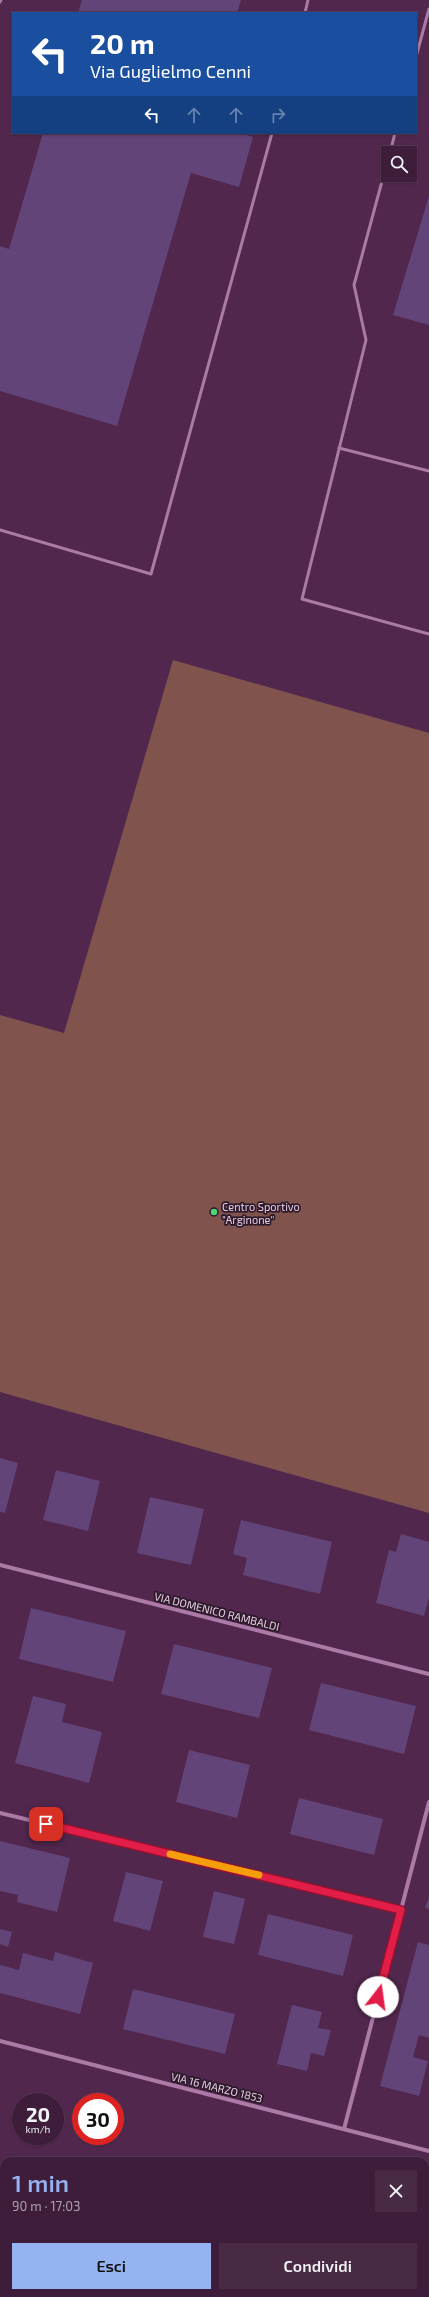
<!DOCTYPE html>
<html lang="it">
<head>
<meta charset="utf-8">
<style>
	:root { --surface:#3d1d3a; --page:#482a45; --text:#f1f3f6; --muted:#ada2af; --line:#563b54; --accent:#95b2f1 }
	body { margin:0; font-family:"Exo 2",sans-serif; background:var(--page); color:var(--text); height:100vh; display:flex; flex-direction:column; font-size:15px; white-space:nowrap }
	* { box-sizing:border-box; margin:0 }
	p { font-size:13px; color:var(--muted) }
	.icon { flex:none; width:22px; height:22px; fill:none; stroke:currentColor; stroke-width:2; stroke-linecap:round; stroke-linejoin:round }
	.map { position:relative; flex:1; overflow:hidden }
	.drawer { position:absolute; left:0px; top:2157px; width:429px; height:140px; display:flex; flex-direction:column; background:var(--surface); border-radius:12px 12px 0 0; box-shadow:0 1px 3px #0004,0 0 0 1px var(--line) }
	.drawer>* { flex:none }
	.banner { position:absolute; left:12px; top:12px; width:405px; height:122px; border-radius:0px; box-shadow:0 1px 3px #0004,0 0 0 1px var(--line); background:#1a4fa0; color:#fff; overflow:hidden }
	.controls { position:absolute; left:381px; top:146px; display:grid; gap:8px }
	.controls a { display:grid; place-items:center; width:36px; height:36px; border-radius:0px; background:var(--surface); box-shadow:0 1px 3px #0004,0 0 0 1px var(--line); font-size:20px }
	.speed { position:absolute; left:12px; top:2093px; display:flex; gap:8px; font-size:20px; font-weight:700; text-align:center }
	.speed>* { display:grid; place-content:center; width:52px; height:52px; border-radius:50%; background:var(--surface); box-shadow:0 1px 3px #0004,0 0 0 1px var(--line); line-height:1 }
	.speed small { font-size:10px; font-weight:400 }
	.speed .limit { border:6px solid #d22; background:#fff; color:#111 }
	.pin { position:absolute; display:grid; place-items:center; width:34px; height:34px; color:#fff; margin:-17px; border-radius:8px; box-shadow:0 2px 6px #0006 }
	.me { position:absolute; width:44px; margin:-22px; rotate:15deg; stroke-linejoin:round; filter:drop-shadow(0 0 3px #0008) }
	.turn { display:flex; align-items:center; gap:14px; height:84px; padding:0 12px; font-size:18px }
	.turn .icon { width:52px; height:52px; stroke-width:2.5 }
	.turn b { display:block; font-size:28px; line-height:34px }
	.lanes { display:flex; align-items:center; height:38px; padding:0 12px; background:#0003; justify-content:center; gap:20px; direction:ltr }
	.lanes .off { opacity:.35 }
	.round { display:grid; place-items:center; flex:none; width:42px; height:42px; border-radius:0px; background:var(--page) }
	.summary { display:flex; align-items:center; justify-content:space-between; height:68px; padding:0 12px }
	h1 { font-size:24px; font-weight:600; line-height:30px; color:var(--accent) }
	.cta { display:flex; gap:8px; margin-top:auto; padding:8px 12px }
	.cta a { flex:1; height:46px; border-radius:0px; background:var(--accent); color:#111; font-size:16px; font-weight:600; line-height:46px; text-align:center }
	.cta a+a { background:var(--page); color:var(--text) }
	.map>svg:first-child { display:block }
</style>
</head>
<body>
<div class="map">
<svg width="429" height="2297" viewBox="0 0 429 2297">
	<rect width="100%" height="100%" fill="#51274e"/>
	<!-- green -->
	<g fill="#80544d">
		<polygon points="173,660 429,733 429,1513 0,1392 0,1015 64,1033"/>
		<polygon points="0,2279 4,2280 4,2293 57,2293 73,2297 0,2297"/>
	</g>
	<!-- building -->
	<g fill="#624478">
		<polygon points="82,0 241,0 237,13 78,13"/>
		<polygon points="43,133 240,133 253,137 239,187 191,173 117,426 0,391 0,246 9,249"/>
		<polygon points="429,196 429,325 393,315"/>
		<polygon points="0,1458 18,1463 5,1513 0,1512"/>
		<polygon points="56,1470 100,1481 88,1531 43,1520"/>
		<polygon points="150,1497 204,1509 191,1565 137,1553"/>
		<polygon points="241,1520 332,1542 320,1594 243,1575 247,1558 233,1554"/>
		<polygon points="401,1534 429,1542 429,1598 424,1616 376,1603 389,1550 396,1552"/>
		<polygon points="31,1608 126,1631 113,1682 19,1659"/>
		<polygon points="174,1644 272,1668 259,1718 161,1694"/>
		<polygon points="321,1683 416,1706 404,1754 309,1730"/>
		<polygon points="33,1696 66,1704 62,1722 102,1732 89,1783 15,1763"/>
		<polygon points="189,1750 250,1765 237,1818 176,1802"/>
		<polygon points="299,1798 383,1819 374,1855 290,1834"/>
		<polygon points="0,1841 70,1858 57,1912 17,1902 18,1895 0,1891"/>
		<polygon points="126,1872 163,1881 150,1931 113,1921"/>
		<polygon points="214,1891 245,1899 234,1944 203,1937"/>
		<polygon points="429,1897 429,1909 425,1908"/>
		<polygon points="268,1914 353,1935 343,1976 258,1955"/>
		<polygon points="0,1929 12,1932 8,1947 0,1944"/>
		<polygon points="418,1942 429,1945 429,2038 419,2035 413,2057 428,2061 419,2096 380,2086"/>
		<polygon points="55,1952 93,1963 80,2014 0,1993 0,1965 19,1970 23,1953 53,1961"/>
		<polygon points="133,1989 235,2014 225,2054 123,2029"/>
		<polygon points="292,2005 322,2012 318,2028 331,2030 324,2056 311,2053 307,2071 277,2064"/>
		<polygon points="99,2157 113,2160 113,2161 98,2161"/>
		<polygon points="0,2174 4,2175 4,2236 0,2235"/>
		<polygon points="271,2293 362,2293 361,2297 270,2297"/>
	</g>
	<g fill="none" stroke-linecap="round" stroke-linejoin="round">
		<!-- service -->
		<g stroke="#ab7aa6" stroke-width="3">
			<polyline points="0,2 1,0"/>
			<polyline points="305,13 308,0"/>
			<polyline points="416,57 429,9"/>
			<polyline points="390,153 395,133"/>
			<polyline points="388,159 354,285 366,340 302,599 429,634"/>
			<polyline points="339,448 429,471"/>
			<polyline points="0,530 151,574 272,133"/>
		</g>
		<!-- minor -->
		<g stroke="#ab7aa6" stroke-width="4">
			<polyline points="0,1565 429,1674"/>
			<polyline points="0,1813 401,1910"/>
			<polyline points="0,2041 429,2151"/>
			<polyline points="344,2129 429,1802"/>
		</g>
	</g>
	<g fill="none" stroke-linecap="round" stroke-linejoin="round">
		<!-- route casing -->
		<g stroke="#92132f" stroke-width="10">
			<polyline id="route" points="46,1824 401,1910 378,1997"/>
		</g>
		<!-- route -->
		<use href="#route" stroke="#e11d48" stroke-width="7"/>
		<!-- slow -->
		<polyline stroke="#f59e0b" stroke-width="7" points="170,1854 259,1875"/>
	</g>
	<!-- markers -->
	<circle fill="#4dd676" stroke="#2c192a" stroke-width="1.5" cx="214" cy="1212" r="4"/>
	<g text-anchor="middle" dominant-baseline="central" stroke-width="3.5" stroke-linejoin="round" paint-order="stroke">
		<!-- poi labels -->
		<g font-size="11" fill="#e8cee5" stroke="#2c192a" text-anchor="start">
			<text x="222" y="1206">Centro Sportivo<tspan x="222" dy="13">"Arginone"</tspan></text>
		</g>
		<!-- street labels -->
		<g font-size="11" fill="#e8cee5" stroke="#2c192a">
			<text transform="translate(217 1611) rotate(14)">VIA DOMENICO RAMBALDI</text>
			<text transform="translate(217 2087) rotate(14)">VIA 16 MARZO 1853</text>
		</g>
	</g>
</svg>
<div class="controls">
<a><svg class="icon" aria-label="search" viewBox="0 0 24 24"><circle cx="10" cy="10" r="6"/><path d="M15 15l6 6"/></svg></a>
</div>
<div class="speed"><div>20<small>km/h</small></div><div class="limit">30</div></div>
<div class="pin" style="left:46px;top:1824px;background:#d93025"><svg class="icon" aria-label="arrive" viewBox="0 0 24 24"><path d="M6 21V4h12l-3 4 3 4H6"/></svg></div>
<svg class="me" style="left:378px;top:1997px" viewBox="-20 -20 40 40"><circle r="19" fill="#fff"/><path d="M0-13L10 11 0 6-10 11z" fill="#e11d48"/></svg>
<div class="banner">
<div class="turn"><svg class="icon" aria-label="left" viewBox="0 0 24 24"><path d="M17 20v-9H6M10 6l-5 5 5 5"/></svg><div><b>20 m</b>Via Guglielmo Cenni</div></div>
<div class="lanes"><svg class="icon" aria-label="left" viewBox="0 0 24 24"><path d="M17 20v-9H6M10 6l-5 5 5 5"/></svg><svg class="icon off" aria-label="ahead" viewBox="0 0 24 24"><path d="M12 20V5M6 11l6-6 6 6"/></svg><svg class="icon off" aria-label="ahead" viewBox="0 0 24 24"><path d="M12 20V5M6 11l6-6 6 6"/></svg><svg class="icon off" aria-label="right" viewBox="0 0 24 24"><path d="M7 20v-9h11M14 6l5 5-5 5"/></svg></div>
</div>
<section class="drawer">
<div class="summary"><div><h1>1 min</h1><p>90 m · 17:03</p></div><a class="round"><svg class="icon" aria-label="close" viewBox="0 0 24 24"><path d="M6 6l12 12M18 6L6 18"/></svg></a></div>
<div class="cta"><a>Esci</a><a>Condividi</a></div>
</section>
</div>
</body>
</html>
